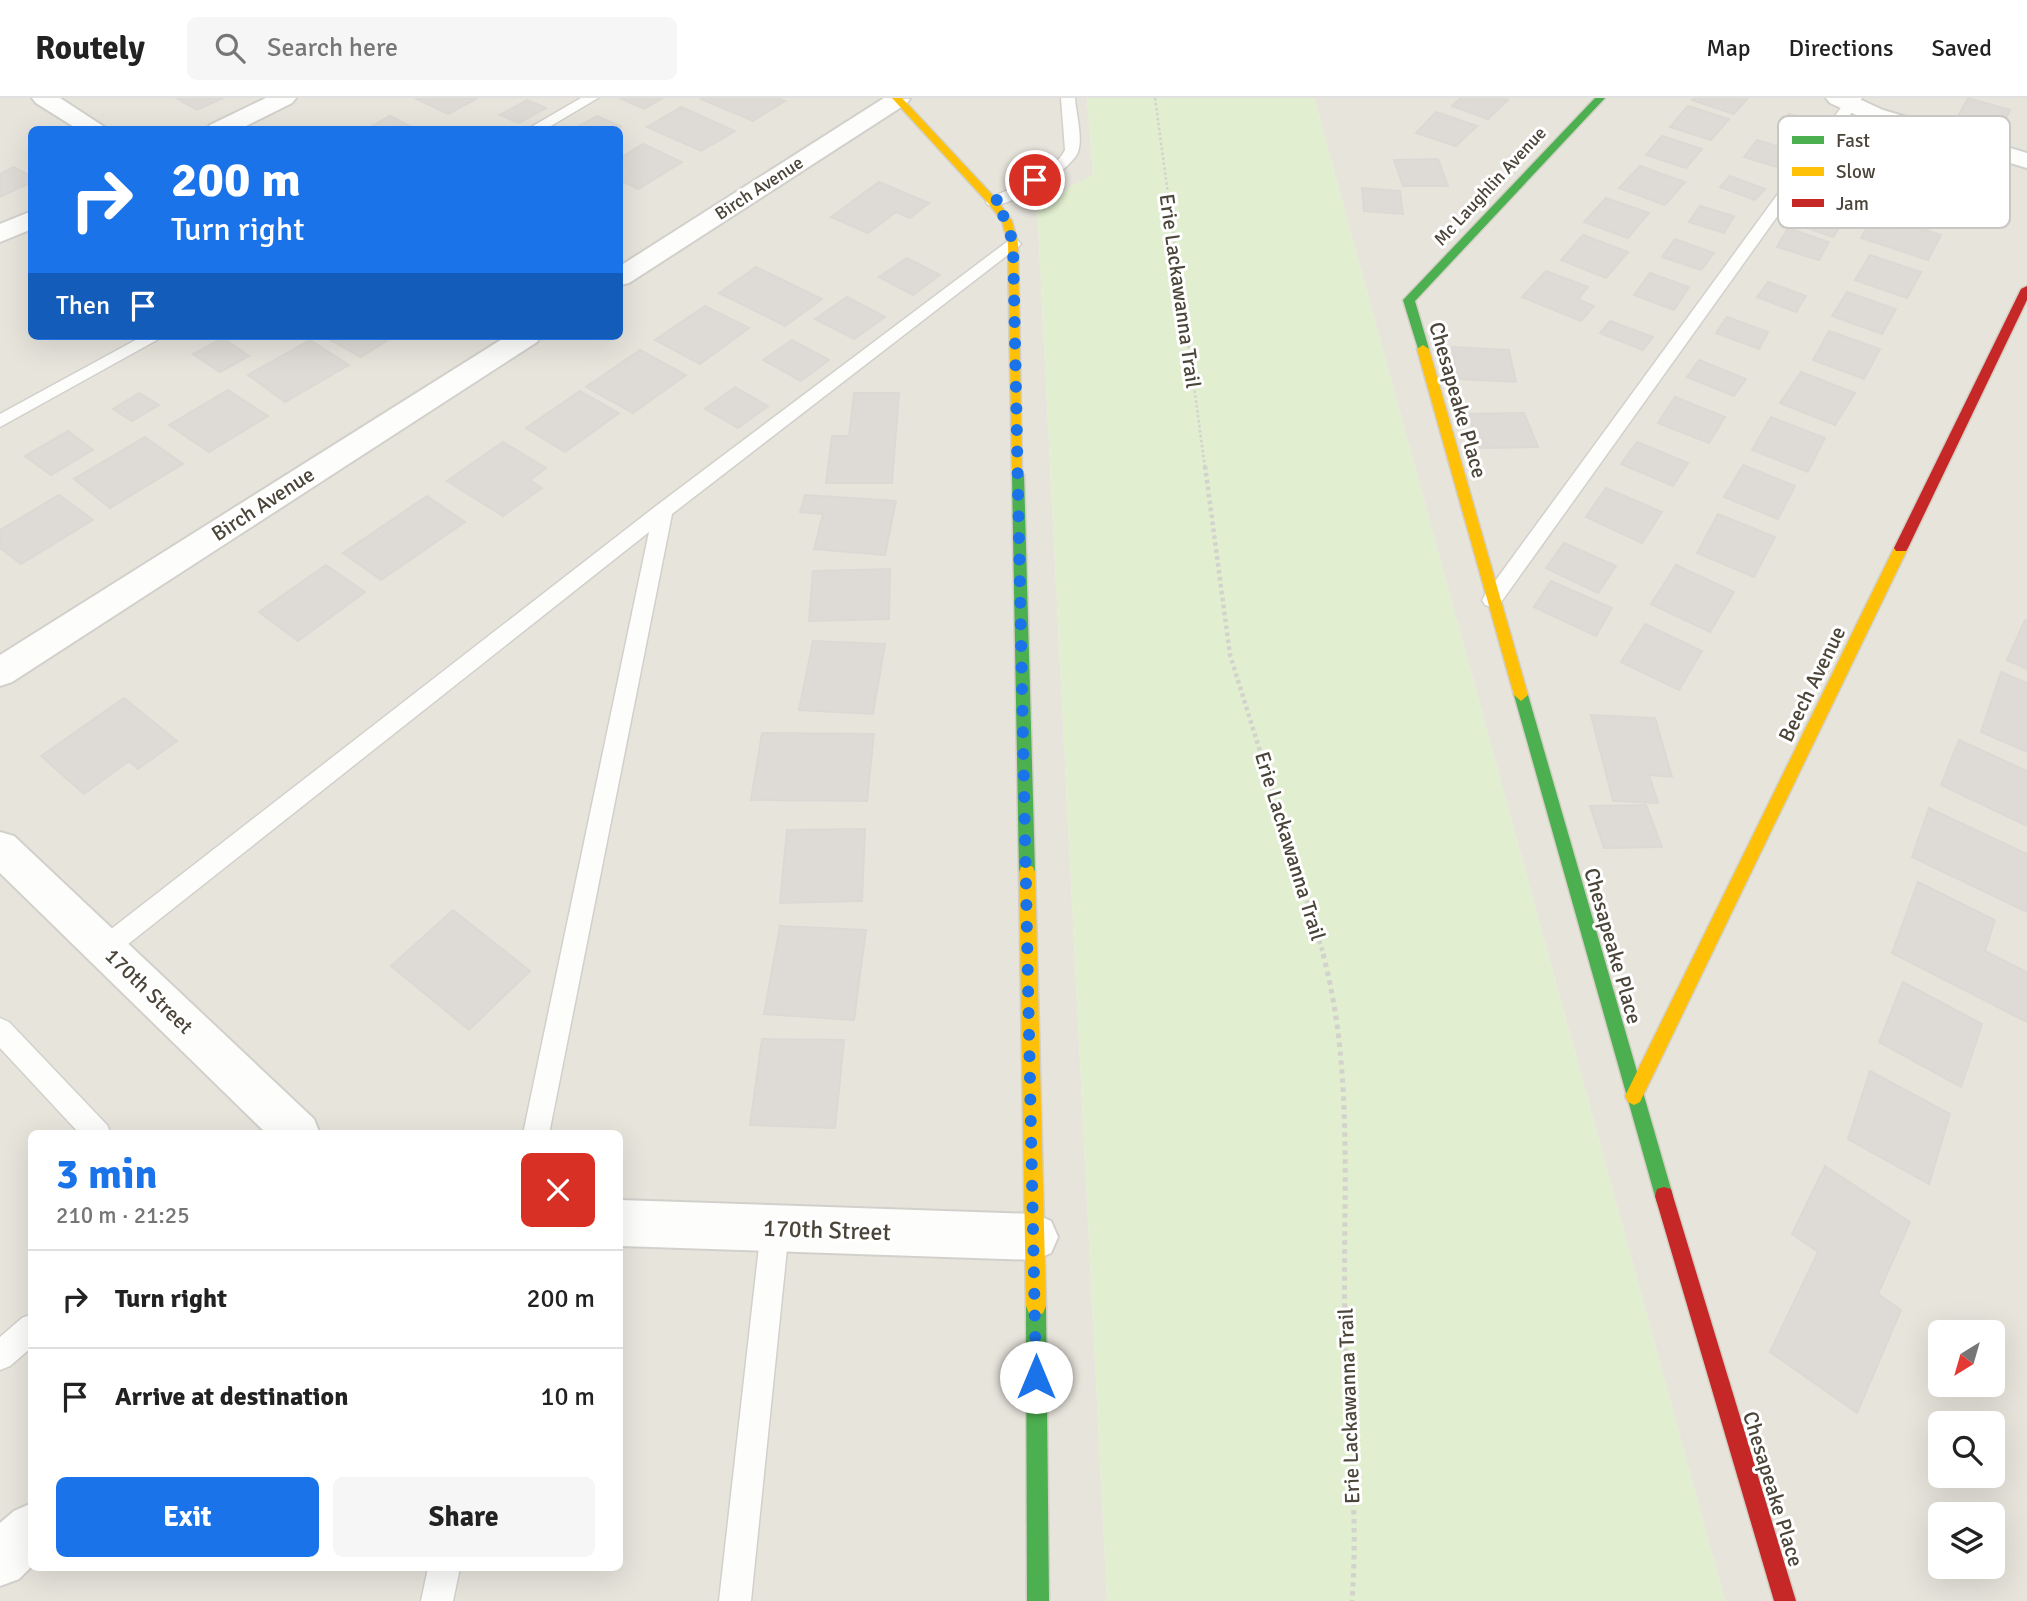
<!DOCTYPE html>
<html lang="en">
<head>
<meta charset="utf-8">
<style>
	:root { --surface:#fff; --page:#f6f6f6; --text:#222; --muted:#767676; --line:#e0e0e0; --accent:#1a73e8 }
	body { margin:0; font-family:Signika,sans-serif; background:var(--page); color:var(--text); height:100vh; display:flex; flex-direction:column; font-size:26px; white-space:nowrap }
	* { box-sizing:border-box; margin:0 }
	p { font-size:23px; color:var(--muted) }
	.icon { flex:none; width:38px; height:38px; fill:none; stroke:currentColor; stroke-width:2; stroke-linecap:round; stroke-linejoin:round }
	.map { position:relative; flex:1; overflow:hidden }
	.sheet { position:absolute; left:28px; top:1032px; width:595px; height:441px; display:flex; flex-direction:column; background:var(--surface); border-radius:10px; box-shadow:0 7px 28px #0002 }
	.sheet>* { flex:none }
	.banner { position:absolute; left:28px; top:28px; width:595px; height:214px; border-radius:10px; box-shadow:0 7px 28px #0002; background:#1a73e8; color:#fff; overflow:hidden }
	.needle { width:46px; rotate:217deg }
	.fabs { position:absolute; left:1928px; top:1222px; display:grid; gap:14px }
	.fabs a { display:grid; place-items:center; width:77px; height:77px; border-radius:10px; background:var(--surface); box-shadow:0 7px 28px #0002; font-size:35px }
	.pin { position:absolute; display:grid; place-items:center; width:60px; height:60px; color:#fff; margin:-30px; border:4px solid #fff; border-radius:50%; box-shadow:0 2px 7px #0007 }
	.me { position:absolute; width:77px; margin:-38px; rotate:0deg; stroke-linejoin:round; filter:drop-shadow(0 0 5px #0008) }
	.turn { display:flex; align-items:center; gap:24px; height:147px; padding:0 28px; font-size:32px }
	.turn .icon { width:91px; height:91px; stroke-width:2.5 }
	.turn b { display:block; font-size:49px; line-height:60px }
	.then { display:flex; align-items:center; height:66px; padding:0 28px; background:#0003; gap:14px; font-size:26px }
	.round { display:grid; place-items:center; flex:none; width:74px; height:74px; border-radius:10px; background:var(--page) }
	.overview { display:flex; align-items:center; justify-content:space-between; height:119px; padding:0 28px }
	h1 { font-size:42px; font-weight:800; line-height:52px; color:var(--accent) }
	.cta { display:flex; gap:14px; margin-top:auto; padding:14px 28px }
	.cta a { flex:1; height:80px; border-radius:10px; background:var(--accent); color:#fff; font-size:28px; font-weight:800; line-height:80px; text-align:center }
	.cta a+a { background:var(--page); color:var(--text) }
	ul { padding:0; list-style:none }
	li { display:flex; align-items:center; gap:21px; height:98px; padding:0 28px; border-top:2px solid var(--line) }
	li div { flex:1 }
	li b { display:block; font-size:26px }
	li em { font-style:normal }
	header { display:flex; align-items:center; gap:42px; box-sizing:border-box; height:98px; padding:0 35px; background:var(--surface); border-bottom:2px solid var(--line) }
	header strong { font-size:33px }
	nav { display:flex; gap:38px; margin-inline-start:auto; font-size:24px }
	.search { width:490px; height:63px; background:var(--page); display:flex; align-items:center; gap:18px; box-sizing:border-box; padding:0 24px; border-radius:10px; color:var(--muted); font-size:26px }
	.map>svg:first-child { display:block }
</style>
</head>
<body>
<header>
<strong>Routely</strong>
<div class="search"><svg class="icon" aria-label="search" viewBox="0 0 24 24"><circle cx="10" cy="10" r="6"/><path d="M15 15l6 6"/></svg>Search here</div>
<nav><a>Map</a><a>Directions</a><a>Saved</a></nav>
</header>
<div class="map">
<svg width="2027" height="1503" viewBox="0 0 2027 1503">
	<rect width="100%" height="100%" fill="#f4f2ee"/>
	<!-- residential -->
	<g fill="#e7e4dc" fill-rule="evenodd">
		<path d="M 0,0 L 1087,0 L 1093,77 L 1037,106 L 1107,1503 L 0,1503 ZM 32,32 L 620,32 L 620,238 L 32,238 ZM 32,1036 L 620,1036 L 620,1470 L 32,1470 Z"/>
		<path d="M 1314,0 L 2027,0 L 2027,1503 L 1725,1503 ZM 1941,1234 L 1993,1234 L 1993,1286 L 1941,1286 ZM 1941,1325 L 1993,1325 L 1993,1377 L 1941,1377 ZM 1941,1416 L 1993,1416 L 1993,1468 L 1941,1468 Z"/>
	</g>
	<!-- green -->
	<polygon fill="#e1eecf" points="1087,0 1314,0 1725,1503 1107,1503 1037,106 1093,77"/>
	<!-- building -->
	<g fill="#dedbd6" stroke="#dcd9d4" stroke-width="2">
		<polygon points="176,0 223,0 197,12"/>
		<polygon points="415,0 478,0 448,16"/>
		<polygon points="620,0 663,0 644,11"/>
		<polygon points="703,0 778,0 785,3 753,23 701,1"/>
		<polygon points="1460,0 1502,0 1508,2 1488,21 1452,8"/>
		<polygon points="1694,0 1748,0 1734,16 1692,2"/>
		<polygon points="1968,0 2010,12 2000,32 1957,20"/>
		<polygon points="527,2 546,10 519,25 500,17"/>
		<polygon points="1688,8 1729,21 1711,42 1670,29"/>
		<polygon points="681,9 735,33 701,53 647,29"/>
		<polygon points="1436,14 1477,28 1456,48 1416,35"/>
		<polygon points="1789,16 1813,24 1802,37 1778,29"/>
		<polygon points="390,18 417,32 365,32"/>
		<polygon points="597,18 622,29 572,32"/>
		<polygon points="1662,38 1702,51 1686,70 1646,57"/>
		<polygon points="1757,42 1792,53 1780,70 1744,59"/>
		<polygon points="643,46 682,64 638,91 620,82 620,60"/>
		<polygon points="1438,61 1448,88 1403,88 1394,62"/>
		<polygon points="1640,68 1685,84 1665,107 1619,90"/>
		<polygon points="14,69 32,79 32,84 0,99 0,76"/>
		<polygon points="1730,78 1765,91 1755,102 1720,89"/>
		<polygon points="879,84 929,105 910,120 896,114 868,135 831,119"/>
		<polygon points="1362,90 1400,93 1403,116 1364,113"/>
		<polygon points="1606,100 1649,115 1628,140 1584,124"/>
		<polygon points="1700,108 1734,118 1724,135 1689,124"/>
		<polygon points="1804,109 1844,122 1833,139 1793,125"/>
		<polygon points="1895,122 1941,137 1928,162 1861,140 1869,126 1889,132"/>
		<polygon points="1788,130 1829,144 1819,162 1777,149"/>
		<polygon points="1583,137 1628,154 1606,180 1561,162"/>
		<polygon points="1675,141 1714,155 1701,172 1662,159"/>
		<polygon points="1870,157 1921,174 1907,200 1855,182"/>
		<polygon points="907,160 940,177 913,197 879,179"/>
		<polygon points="756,169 822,201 785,228 719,195"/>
		<polygon points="1546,173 1588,189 1578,201 1594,208 1581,223 1522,199"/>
		<polygon points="1650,175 1689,189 1674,212 1634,197"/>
		<polygon points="1768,184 1806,198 1796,214 1757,199"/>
		<polygon points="1847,194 1896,211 1882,236 1832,218"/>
		<polygon points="847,199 885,219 854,241 815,221"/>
		<polygon points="705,208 749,230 700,266 655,242"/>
		<polygon points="1727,219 1768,234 1759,251 1716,235"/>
		<polygon points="1610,223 1653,239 1643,252 1600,235"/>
		<polygon points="1829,233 1880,251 1864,281 1813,262"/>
		<polygon points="329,238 394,238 361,259 327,240"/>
		<polygon points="223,240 249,258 220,274 193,256"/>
		<polygon points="310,242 349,267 285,304 248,277"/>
		<polygon points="792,242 829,262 801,283 763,262"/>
		<polygon points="1452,249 1509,252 1516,284 1458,281"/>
		<polygon points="640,252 686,277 633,315 586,289"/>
		<polygon points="1699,262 1746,281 1734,298 1687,279"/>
		<polygon points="1801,274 1855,295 1835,327 1780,305"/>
		<polygon points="735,289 768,308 738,330 705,311"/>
		<polygon points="228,292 268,318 209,354 169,327"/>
		<polygon points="580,293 619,315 565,354 526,330"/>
		<polygon points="139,295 159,307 132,323 113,311"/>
		<polygon points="854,295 899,295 892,385 826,385 832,338 849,338"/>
		<polygon points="1675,299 1725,319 1709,345 1658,325"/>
		<polygon points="1524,315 1538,349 1480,350 1468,316"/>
		<polygon points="1771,319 1825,340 1808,374 1752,352"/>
		<polygon points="68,333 93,352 51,377 25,358"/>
		<polygon points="145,339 183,366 110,410 74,381"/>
		<polygon points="503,344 546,370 530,382 542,390 503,418 447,383"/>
		<polygon points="1637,344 1688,365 1673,388 1621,366"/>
		<polygon points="1743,367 1795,388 1778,421 1724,399"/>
		<polygon points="1606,390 1662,414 1642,445 1586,419"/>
		<polygon points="59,397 93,422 21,466 0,450 0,432"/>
		<polygon points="805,397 896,403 885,457 814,451 823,416 800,414"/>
		<polygon points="427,398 465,424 381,482 343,455"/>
		<polygon points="1718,416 1775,439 1754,479 1697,455"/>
		<polygon points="1564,445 1616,468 1598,495 1546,470"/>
		<polygon points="326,467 365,494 298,543 259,514"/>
		<polygon points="1676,467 1734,494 1710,534 1651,506"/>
		<polygon points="890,471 889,521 809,523 813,473"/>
		<polygon points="1551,483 1612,510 1596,538 1534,509"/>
		<polygon points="2025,522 2027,523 2027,571 2007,562"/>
		<polygon points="1645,526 1702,553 1679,592 1621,564"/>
		<polygon points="813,543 885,546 873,616 799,612"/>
		<polygon points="2001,574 2027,585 2027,654 1981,634"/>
		<polygon points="124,600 177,643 138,671 129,663 84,696 41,658"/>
		<polygon points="1591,617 1655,620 1672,679 1649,677 1658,705 1613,703"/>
		<polygon points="762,635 874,636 867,703 751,702"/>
		<polygon points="1959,642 2027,673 2027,728 1941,687"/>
		<polygon points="1646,707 1662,749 1604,750 1590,708"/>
		<polygon points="1929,710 2027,756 2027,814 1912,759"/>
		<polygon points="865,731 862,803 780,805 787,732"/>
		<polygon points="1918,784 1995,822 1985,853 2027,874 2027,924 1892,855"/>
		<polygon points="453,812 530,873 469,932 391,868"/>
		<polygon points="780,828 866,832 854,922 764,916"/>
		<polygon points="1903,884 1982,926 1961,989 1879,944"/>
		<polygon points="762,941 844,942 835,1030 750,1027"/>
		<polygon points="1870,973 1950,1016 1929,1086 1848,1041"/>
		<polygon points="1825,1068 1910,1124 1878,1196 1901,1212 1857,1315 1770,1254 1818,1154 1792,1136"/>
	</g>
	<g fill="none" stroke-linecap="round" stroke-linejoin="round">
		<!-- lane casing -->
		<g stroke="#d2d0cb" stroke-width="3">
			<g id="lane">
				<polygon points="581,0 598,0 544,32 526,32"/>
				<path d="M 1061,0 L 1075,0 C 1076,15 1083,40 1078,54 C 1072,72 1006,112 988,107 L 986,104 L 988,101 C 1013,89 1051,78 1065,52 Z"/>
				<polygon points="1848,0 1862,0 1499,507 1492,509 1485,507 1482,502 1485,497"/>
				<polygon points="1013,141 1018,143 1021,146 1018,149 672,416 549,1036 523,1036 649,434 113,858 105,861 97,858 93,850 97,842 656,408 1008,143"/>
				<polygon points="143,238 164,238 0,329 0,316"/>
				<polygon points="0,920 9,924 107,1027 111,1036 80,1036 0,950"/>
				<polygon points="775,1117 785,1121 789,1131 751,1503 719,1503 761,1131 765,1121"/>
				<polygon points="32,1216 32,1249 10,1268 0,1272 0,1239 22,1220"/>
				<polygon points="428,1470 460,1470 453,1503 421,1503"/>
			</g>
		</g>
		<!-- street casing -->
		<g stroke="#d2d0cb" stroke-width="4">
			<g id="street">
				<polygon points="32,0 60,0 109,32 79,32 36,5"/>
				<polygon points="266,0 296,0 292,5 238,32 206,32 210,27"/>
				<polygon points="884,0 910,1 906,6 629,185 620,187 620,168"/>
				<polygon points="1826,0 1857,0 1883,12 2027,55 2027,70 1867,22 1830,5"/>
				<polygon points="32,113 32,131 0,144 0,126"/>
				<polygon points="507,238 541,238 537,244 12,584 0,588 0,557"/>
				<polygon points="0,734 14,738 314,1021 320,1036 267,1036 0,775"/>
				<polygon points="620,1102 1035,1116 1051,1123 1058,1139 1051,1155 1035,1162 620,1148"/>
				<polygon points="32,1405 32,1468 19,1481 0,1488 0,1425 14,1413"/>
			</g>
		</g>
		<!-- fast casing -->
		<g stroke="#d3cfc5" stroke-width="3">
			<g id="fast">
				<polygon points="1595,0 1605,0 1415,203 1429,251 1427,254 1419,254 1403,202 1405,200"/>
				<polygon points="1018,373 1024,377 1035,774 1033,779 1027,781 1021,779 1019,774 1012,377"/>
				<polygon points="1521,591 1528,597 1673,1098 1671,1105 1664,1107 1657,1105 1655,1098 1514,597"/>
				<polygon points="1036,1198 1043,1201 1046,1208 1049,1503 1027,1503 1026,1208 1029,1201"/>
			</g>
		</g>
		<!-- slow casing -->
		<g stroke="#d3cfc5" stroke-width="3">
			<g id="slow">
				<polygon points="892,0 902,0 997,102 1012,123 1018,146 1022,380 1018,381 1012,377 1008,146 1002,123 989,106"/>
				<polygon points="1423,247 1429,251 1528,597 1521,603 1514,597 1417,251"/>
				<polygon points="1901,445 1908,450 1640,1004 1634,1007 1628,1004 1625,998 1628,992 1894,450"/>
				<polygon points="1027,767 1033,769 1035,774 1046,1208 1043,1215 1036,1218 1029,1215 1026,1208 1019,774 1021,769"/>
			</g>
		</g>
		<!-- jam casing -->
		<g stroke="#d3cfc5" stroke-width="3">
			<g id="jam">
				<polygon points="2027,188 2027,202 1908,450 1906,453 1896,453 1894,450 2021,191"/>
				<polygon points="1664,1089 1671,1091 1673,1098 1796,1503 1774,1503 1655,1098 1657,1091"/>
			</g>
		</g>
		<!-- path-far2 -->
		<polyline stroke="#d3d2cc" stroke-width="2.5" stroke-dasharray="2.5 2.5" stroke-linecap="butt" points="1155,0 1205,370"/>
		<!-- path-far1 -->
		<polyline stroke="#d3d2cc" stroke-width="4.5" stroke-dasharray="3.5 3.5" stroke-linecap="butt" points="1205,368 1230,557 1324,858"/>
		<!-- path -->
		<path stroke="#d3d2cc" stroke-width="5" stroke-dasharray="4.5 4.5" stroke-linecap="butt" d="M 1323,856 C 1355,976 1342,1104 1345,1227 C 1347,1319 1359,1411 1352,1503"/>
		<!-- lane -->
		<use href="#lane" fill="#fdfdfc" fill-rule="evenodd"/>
		<!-- street -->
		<use href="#street" fill="#fdfdfc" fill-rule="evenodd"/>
		<!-- fast -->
		<use href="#fast" fill="#4caf50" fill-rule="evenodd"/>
		<!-- slow -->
		<use href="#slow" fill="#ffc107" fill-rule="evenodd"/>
		<!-- jam -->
		<use href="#jam" fill="#c62828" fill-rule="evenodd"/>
	</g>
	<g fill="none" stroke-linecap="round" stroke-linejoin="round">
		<!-- route -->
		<polyline stroke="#1a73e8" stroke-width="12" stroke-dasharray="0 21.6" points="1035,82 993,104 1007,123 1013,146 1036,1279"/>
	</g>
	<g text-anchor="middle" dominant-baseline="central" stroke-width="6" stroke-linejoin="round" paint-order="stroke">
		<!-- far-street labels -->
		<g font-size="18" fill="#4b4439" stroke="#fff">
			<text transform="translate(1490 88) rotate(-47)">Mc Laughlin Avenue</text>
			<text transform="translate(759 90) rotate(-33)">Birch Avenue</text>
		</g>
		<!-- street labels -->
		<g font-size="21" fill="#4b4439" stroke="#fff">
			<text transform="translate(1180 193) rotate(82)">Erie Lackawanna Trail</text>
			<text transform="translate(1458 302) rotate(74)">Chesapeake Place</text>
			<text transform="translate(263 406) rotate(-33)">Birch Avenue</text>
			<text transform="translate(1812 586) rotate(-64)">Beech Avenue</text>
			<text transform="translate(1290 748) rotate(73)">Erie Lackawanna Trail</text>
			<text transform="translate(1613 848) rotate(74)">Chesapeake Place</text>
			<text transform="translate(149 893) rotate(44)">170th Street</text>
			<text transform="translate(1349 1308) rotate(-92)">Erie Lackawanna Trail</text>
			<text transform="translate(1773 1391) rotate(73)">Chesapeake Place</text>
		</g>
		<!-- near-street labels -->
		<g font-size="24" fill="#4b4439" stroke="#fff">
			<text transform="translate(827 1132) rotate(2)">170th Street</text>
		</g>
	</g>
	<!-- legend -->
	<rect x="1778" y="18" width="232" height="112" rx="10" fill="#fff" stroke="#c9c7c4" stroke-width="2"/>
	<rect x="1792" y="38" width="32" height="8" fill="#4caf50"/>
	<rect x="1792" y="69" width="32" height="9" fill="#ffc107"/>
	<rect x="1792" y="101" width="32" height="8" fill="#c62828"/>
	<g font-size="19" fill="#4b4439">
		<text x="1836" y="49">Fast</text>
		<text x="1836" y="80">Slow</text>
		<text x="1836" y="112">Jam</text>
	</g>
</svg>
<div class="fabs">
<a><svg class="needle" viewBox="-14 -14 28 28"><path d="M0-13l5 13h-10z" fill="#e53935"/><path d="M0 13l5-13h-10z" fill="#767676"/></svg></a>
<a><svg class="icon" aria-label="search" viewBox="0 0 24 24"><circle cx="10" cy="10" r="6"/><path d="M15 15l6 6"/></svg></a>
<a><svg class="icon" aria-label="layers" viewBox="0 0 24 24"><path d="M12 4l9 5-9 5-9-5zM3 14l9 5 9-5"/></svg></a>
</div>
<div class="pin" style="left:1035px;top:82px;background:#d93025"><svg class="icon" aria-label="arrive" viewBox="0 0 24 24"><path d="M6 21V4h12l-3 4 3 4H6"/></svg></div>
<svg class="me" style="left:1036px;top:1279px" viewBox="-20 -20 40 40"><circle r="19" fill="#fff"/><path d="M0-13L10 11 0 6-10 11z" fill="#1a73e8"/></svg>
<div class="banner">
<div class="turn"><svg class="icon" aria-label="right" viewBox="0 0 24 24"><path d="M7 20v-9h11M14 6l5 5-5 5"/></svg><div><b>200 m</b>Turn right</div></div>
<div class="then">Then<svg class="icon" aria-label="arrive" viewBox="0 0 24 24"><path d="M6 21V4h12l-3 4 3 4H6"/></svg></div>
</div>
<section class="sheet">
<div class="overview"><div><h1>3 min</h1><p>210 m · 21:25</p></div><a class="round" style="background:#d93025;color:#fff"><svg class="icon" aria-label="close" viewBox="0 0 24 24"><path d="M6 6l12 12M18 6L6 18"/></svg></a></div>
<ul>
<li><svg class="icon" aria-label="right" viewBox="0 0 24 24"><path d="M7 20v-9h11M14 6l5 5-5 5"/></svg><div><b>Turn right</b></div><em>200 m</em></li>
<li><svg class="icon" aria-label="arrive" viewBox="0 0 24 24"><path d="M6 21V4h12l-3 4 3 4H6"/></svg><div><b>Arrive at destination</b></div><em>10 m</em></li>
</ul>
<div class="cta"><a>Exit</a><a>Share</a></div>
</section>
</div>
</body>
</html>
